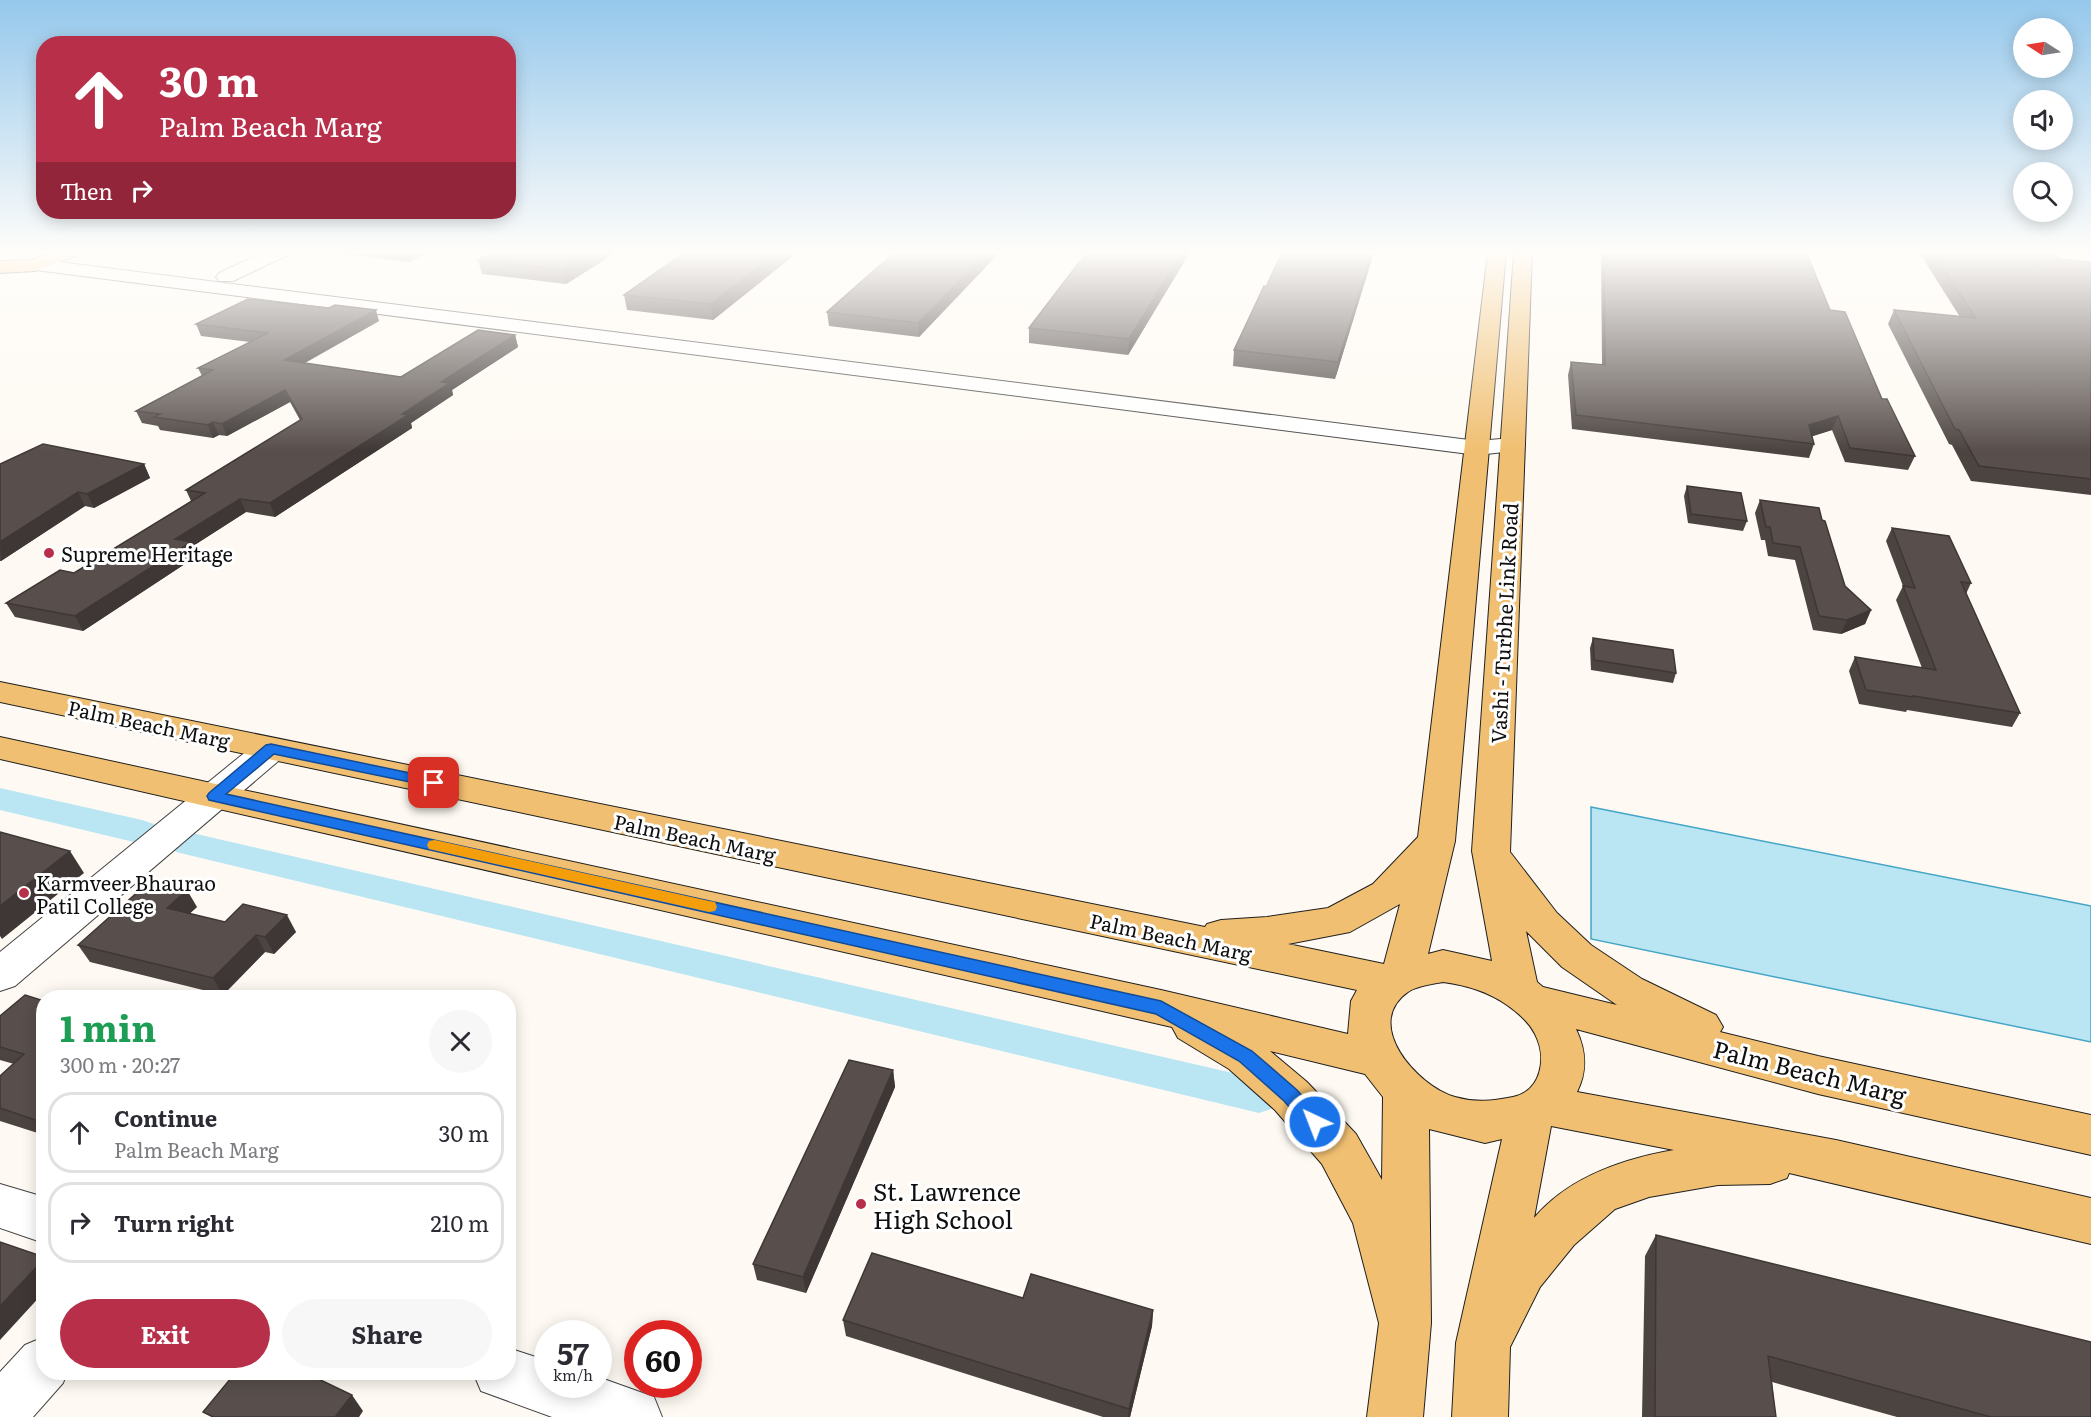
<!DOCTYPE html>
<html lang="en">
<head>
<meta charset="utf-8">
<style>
	:root { --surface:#fff; --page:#f7f7f7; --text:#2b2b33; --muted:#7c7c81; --line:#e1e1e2; --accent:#b82f49 }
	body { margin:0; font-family:Literata,serif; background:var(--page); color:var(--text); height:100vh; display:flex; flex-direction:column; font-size:22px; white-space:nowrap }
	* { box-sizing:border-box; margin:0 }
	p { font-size:20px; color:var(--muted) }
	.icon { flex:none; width:33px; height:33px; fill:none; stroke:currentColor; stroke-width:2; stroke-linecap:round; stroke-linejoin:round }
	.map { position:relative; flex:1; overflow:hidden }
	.side { position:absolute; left:36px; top:990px; width:480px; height:390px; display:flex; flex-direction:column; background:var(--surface); border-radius:24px; box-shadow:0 3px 15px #0003 }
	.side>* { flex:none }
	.guide { position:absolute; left:36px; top:36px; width:480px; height:183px; border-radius:24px; box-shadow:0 3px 15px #0003; background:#b82f49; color:#fff; overflow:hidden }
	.needle { width:39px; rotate:282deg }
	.controls { position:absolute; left:2013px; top:18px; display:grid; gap:12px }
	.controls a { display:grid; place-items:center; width:60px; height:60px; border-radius:50%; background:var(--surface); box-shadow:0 3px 15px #0003; font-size:30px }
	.speed { position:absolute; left:534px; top:1320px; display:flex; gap:12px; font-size:30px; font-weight:700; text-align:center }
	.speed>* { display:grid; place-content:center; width:78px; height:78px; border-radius:50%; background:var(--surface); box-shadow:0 3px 15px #0003; line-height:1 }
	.speed small { font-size:15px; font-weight:400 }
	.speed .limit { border:9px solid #d22; background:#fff; color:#111 }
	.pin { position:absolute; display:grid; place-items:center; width:51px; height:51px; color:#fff; margin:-26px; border-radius:12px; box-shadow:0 3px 9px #0006 }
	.me { position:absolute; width:66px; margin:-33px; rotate:317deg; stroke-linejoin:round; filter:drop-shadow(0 0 4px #0008) }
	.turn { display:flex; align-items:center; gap:21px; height:126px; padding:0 24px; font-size:27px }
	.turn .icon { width:78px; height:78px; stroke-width:2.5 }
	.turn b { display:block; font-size:42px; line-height:51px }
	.then { display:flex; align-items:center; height:57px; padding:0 24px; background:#0003; gap:12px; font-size:22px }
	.round { display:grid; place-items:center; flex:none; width:63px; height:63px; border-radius:32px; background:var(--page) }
	.headline { display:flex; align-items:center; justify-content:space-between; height:102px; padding:0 24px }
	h1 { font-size:36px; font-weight:700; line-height:45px; color:#1e9e55 }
	.cta { display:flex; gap:12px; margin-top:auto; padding:12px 24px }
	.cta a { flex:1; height:69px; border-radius:36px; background:var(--accent); color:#fff; font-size:24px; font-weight:700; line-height:69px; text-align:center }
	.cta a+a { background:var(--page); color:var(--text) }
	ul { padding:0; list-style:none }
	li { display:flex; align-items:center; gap:18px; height:81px; margin:0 12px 9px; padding:0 12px; border:3px solid var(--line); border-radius:24px }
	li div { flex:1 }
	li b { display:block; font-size:22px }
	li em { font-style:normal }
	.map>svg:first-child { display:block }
</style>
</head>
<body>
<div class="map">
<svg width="2091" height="1417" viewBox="0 0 2091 1417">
	<rect width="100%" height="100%" fill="#fefaf3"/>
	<!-- water -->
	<polygon fill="#bae6f3" stroke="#45a5c6" stroke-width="1.5" points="1591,807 2091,906 2091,1042 1591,939"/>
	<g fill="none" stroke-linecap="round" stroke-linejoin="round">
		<!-- canal -->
		<g fill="#bae6f3" fill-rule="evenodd">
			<polygon points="0,788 142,820 154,824 159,832 154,840 142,844 0,810"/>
			<polygon points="188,832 1259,1079 1274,1084 1280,1096 1274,1108 1259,1113 176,852 171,844 176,836"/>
		</g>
		<!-- minor casing -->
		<g stroke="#424242" stroke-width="2">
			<g id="minor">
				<polygon points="264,252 288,252 286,256 233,281 219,281 216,277 219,273"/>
				<polygon points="35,259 1477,441 1513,438 1522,440 1525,445 1522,450 1477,455 28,269 26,265 28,261"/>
				<polygon points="271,738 283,741 288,749 283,757 15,986 0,991 0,952 259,741"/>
				<polygon points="0,1184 44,1197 44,1243 0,1228"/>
				<polygon points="44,1337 44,1372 67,1372 63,1383 33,1417 0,1417 0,1372 25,1345"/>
				<polygon points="508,1348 548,1361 548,1384 598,1384 598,1377 654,1397 662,1417 552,1417 481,1391 473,1372 508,1372"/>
			</g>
		</g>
		<!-- major casing -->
		<g stroke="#202020" stroke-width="2">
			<g id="major">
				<polygon points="52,252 79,252 77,256 35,271 0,273 0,261 32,260"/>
				<path d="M 1488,252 L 1506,252 L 1455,841 L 1428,954 L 1443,950 L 1492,961 L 1472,851 L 1514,252 L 1532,252 L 1510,852 L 1557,913 L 1591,945 L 1642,979 L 1716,1015 L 1723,1027 L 1720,1032 L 1818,1056 L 2091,1115 L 2091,1155 L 1818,1094 L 1576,1029 C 1586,1050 1588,1070 1577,1092 L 1836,1140 L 2091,1198 L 2091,1244 L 1789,1173 L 1787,1178 L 1770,1184 L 1718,1185 L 1649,1197 L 1615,1209 L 1574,1245 L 1540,1287 L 1510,1347 L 1508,1417 L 1452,1417 L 1456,1343 L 1502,1139 L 1485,1143 L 1429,1129 L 1431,1323 L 1423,1417 L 1367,1417 L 1379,1323 L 1353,1223 L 1322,1164 L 1275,1110 L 1229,1069 L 1178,1038 L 1172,1027 L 0,759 L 0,737 L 1161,990 L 1348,1034 L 1351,1001 L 1357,990 L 0,702 L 0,682 L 1205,927 L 1207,924 L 1221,920 L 1267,917 L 1328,908 L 1373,884 L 1418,837 ZM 1400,904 L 1384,964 L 1288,944 L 1350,932 ZM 1526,931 L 1562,967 L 1617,1005 L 1543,987 L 1537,982 ZM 1443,982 C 1466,985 1487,991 1507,1005 C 1517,1012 1529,1022 1535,1034 C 1547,1057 1542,1091 1513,1097 C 1492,1101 1476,1103 1455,1097 C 1417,1086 1362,1024 1408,992 C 1416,986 1433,984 1443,982 ZM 1270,1051 L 1365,1074 L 1383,1097 L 1382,1180 L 1356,1134 L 1307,1082 ZM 1551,1126 L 1674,1150 C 1622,1159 1569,1177 1534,1218 Z"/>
			</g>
		</g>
		<!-- minor -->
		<use href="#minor" fill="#fff" fill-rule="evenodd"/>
		<!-- major -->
		<use href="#major" fill="#f0bf71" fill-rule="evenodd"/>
	</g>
	<!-- wall -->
	<g fill="#4c4441">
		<polygon points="326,252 428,252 409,262"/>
		<polygon points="617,252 566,284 482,274 478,260"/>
		<polygon points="798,252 713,320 627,310 624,295"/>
		<polygon points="1000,252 919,337 829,326 827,312"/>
		<polygon points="1087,252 1190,252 1128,355 1029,343 1029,328"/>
		<polygon points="1282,252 1374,252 1335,379 1233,366 1234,350 1266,287"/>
		<polygon points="1601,252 1810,252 1808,258 1830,310 1915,456 1908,470 1845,462 1832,430 1812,436 1814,444 1809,458 1572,429 1568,375 1571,362 1602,365"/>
		<polygon points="1919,252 2053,252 2059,259 2091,262 2091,495 1971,481 1952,445 1949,444 1888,324 1894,310 1960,317"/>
		<polygon points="379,321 305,363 401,377 515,335 518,347 452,390 453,395 411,423 412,428 275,517 246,512 193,546 197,556 83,631 15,617 6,603 74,573 191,501 186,490 300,420 290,402 227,436 219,435 213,438 160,430 158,426 142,423 136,411 202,376 198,368 250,342 201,336 196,324"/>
		<polygon points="0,464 144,464 150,478 94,508 85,506 1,561 0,561"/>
		<polygon points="1687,486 1747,521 1743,531 1688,523 1684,496"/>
		<polygon points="1760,500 1822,520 1845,586 1871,610 1865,624 1841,634 1813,630 1795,560 1768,556 1765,540 1761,540 1755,513"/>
		<polygon points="1892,528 1971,583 1966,594 2020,713 2012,727 1907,710 1906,712 1859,704 1849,671 1855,657 1922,668 1896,600 1903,586 1886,541"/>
		<polygon points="1593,638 1676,673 1673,683 1591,670 1590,648"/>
		<polygon points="197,907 189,914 225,922 296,932 274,954 265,952 223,995 90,962 78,945"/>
		<polygon points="44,1001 44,1135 0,1121 0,1076 14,1064 0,1060 0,1016"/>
		<polygon points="893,1070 895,1087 806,1293 757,1280 753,1264"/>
		<polygon points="1656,1235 2091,1417 1897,1417 1772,1382 1776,1417 1642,1417 1645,1256"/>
		<polygon points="1023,1298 1153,1310 1152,1326 1130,1417 1103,1417 846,1336 843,1320"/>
	</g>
	<!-- shaded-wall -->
	<g fill="#3e3735">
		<polygon points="406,252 428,252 409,262"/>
		<polygon points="592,252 617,252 566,284 563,270"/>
		<polygon points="777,252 798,252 713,320 711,304"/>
		<polygon points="987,252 1000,252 919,337 918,323"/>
		<polygon points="1182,252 1190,252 1128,355 1129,339"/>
		<polygon points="1372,252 1374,252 1335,379 1338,362"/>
		<polygon points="376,310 379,321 288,372 284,360"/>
		<polygon points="515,335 518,347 452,390 453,395 411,423 412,428 275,517 270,503 402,414 441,382"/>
		<polygon points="285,390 290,402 227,436 222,424"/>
		<polygon points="1838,416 1832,430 1804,439 1809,425"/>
		<polygon points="213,422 219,435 213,438 208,425"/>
		<polygon points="144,464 150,478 94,508 87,494"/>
		<polygon points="78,492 85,506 1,561 0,542"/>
		<polygon points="240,499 246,512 193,546 197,556 83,631 75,616 175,539"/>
		<polygon points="1871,610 1865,624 1841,634 1847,620"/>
		<polygon points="70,851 84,873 2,939 0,936 0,906"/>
		<polygon points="187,890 197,907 177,925 167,908"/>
		<polygon points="287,915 296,932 274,954 265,937"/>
		<polygon points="256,935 265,952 223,995 213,978"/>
		<polygon points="893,1070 895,1087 806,1293 803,1277"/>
		<polygon points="44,1259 44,1292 0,1340 0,1306"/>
		<polygon points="1153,1310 1152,1326 1130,1417 1128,1417 1129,1409"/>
		<polygon points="352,1395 363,1411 359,1417 335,1417"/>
	</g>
	<!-- building -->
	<g fill="#584f4c" stroke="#3e3735" stroke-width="1.5">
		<polygon points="493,252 592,252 563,270 478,260"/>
		<polygon points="685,252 777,252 711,304 624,295"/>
		<polygon points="895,252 987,252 918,323 827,312"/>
		<polygon points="1087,252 1182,252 1129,339 1029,328"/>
		<polygon points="1282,252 1372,252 1338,362 1234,350 1264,286 1266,287"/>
		<polygon points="1604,252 1806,252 1830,310 1845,312 1882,399 1887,399 1915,456 1850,448 1838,416 1809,425 1814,444 1576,415 1571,362 1605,365"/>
		<polygon points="1932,252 2053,252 2059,259 2091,262 2091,479 1979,466 1959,430 1955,429 1894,310 1976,318"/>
		<polygon points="248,299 329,308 335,305 376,310 284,360 401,377 478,330 515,335 441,382 450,383 402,414 408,415 270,503 240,499 175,539 191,542 75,616 6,603 60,570 74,573 205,493 186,490 302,419 285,390 222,424 213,422 208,425 154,417 160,414 136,411 213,370 198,368 268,333 196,324"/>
		<polygon points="43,444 144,464 87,494 78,492 0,542 0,464"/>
		<polygon points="1687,486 1741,493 1747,521 1691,514"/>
		<polygon points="1760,500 1819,508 1822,520 1825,521 1845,586 1871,610 1847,620 1819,616 1800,547 1773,543 1770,527 1766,527"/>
		<polygon points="1892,528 1949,536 1971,583 1961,582 2020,713 1913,696 1913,697 1866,690 1855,657 1936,670 1903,586 1915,588"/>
		<polygon points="1593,638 1673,650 1676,673 1594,660"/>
		<polygon points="0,832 70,851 0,906"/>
		<polygon points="150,881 187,890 167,908 225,922 243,904 287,915 265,937 256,935 213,978 78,945"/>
		<polygon points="25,995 44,1001 44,1123 0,1108 0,1076 24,1054 0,1047 0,1016"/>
		<polygon points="849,1060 893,1070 803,1277 753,1264"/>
		<polygon points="1656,1235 2091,1342 2091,1417 1991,1417 1768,1356 1776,1417 1655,1417"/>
		<polygon points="0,1242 44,1257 44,1259 0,1306"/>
		<polygon points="872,1253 1023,1298 1031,1274 1153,1310 1129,1409 843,1320"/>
		<polygon points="236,1372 304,1372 352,1395 335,1417 213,1417 203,1412"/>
	</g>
	<!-- sky -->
	<linearGradient id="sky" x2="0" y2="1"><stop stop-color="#95c8ec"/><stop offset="0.56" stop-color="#fffdfa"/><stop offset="1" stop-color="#fffdfa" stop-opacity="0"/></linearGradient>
	<rect width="2091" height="451" fill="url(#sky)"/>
	<!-- route -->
	<polygon fill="#1a73e8" stroke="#114b97" stroke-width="1.5" points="271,744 434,778 442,783 434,787 274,754 226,794 1161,1001 1252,1051 1297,1090 1325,1122 1322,1128 1315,1130 1308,1128 1284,1101 1239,1061 1156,1014 209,800 207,796 209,793 266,745"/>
	<!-- slow -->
	<polygon fill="#f59e0b" points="435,840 709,901 715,902 717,907 715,911 709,912 429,849 427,845 429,841"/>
	<!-- markers -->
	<g fill="#b82f49" stroke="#fff" stroke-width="2">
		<circle cx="49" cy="553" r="6"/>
		<circle cx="24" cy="893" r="6"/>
		<circle cx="861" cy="1204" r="6"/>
	</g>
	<g text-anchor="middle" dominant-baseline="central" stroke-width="6" stroke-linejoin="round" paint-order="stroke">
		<!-- poi labels -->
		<g font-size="20" fill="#0f0f0f" stroke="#fff" text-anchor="start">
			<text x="61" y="553">Supreme Heritage</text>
			<text x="36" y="882">Karmveer Bhaurao<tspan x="36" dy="23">Patil College</tspan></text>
		</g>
		<!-- street labels -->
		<g font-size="20" fill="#0f0f0f" stroke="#fff">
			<text transform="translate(1503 623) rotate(-87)">Vashi - Turbhe Link Road</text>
			<text transform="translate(149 723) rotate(12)">Palm Beach Marg</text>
			<text transform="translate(695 837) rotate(12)">Palm Beach Marg</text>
			<text transform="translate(1171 936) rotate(12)">Palm Beach Marg</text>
		</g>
		<!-- near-street labels -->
		<g font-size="24" fill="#0f0f0f" stroke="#fff">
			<text transform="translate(1810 1071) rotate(14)">Palm Beach Marg</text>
		</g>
		<!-- near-poi labels -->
		<g font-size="24" fill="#0f0f0f" stroke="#fff" text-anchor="start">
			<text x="873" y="1190">St. Lawrence<tspan x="873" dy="28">High School</tspan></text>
		</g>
	</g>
</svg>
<div class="controls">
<a><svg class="needle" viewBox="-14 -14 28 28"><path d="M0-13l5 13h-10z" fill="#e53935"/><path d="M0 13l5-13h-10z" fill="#7c7c81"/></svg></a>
<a><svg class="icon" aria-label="sound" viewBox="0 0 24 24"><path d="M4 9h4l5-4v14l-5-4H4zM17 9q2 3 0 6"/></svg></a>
<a><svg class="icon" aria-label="search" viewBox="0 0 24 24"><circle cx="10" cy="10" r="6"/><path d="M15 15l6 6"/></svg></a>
</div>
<div class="speed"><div>57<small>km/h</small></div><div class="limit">60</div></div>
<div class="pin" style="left:434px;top:783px;background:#d93025"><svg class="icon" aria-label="arrive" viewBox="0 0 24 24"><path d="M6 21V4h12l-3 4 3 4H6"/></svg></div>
<svg class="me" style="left:1315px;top:1122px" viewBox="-20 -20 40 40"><circle r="17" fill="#1a73e8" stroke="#fff" stroke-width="3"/><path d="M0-11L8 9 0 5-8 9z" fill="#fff"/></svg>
<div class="guide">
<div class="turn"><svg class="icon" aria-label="ahead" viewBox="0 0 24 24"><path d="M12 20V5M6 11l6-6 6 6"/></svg><div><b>30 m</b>Palm Beach Marg</div></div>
<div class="then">Then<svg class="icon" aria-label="right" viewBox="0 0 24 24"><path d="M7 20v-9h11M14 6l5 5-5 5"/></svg></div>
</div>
<section class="side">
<div class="headline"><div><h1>1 min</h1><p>300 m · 20:27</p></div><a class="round"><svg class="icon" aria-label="close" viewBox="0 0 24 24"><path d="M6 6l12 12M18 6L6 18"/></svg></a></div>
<ul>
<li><svg class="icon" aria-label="ahead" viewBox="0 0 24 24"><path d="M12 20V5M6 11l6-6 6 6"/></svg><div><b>Continue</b><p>Palm Beach Marg</p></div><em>30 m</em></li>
<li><svg class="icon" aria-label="right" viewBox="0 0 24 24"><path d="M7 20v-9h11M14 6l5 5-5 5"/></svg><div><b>Turn right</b></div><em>210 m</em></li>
</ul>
<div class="cta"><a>Exit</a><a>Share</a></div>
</section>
</div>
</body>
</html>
